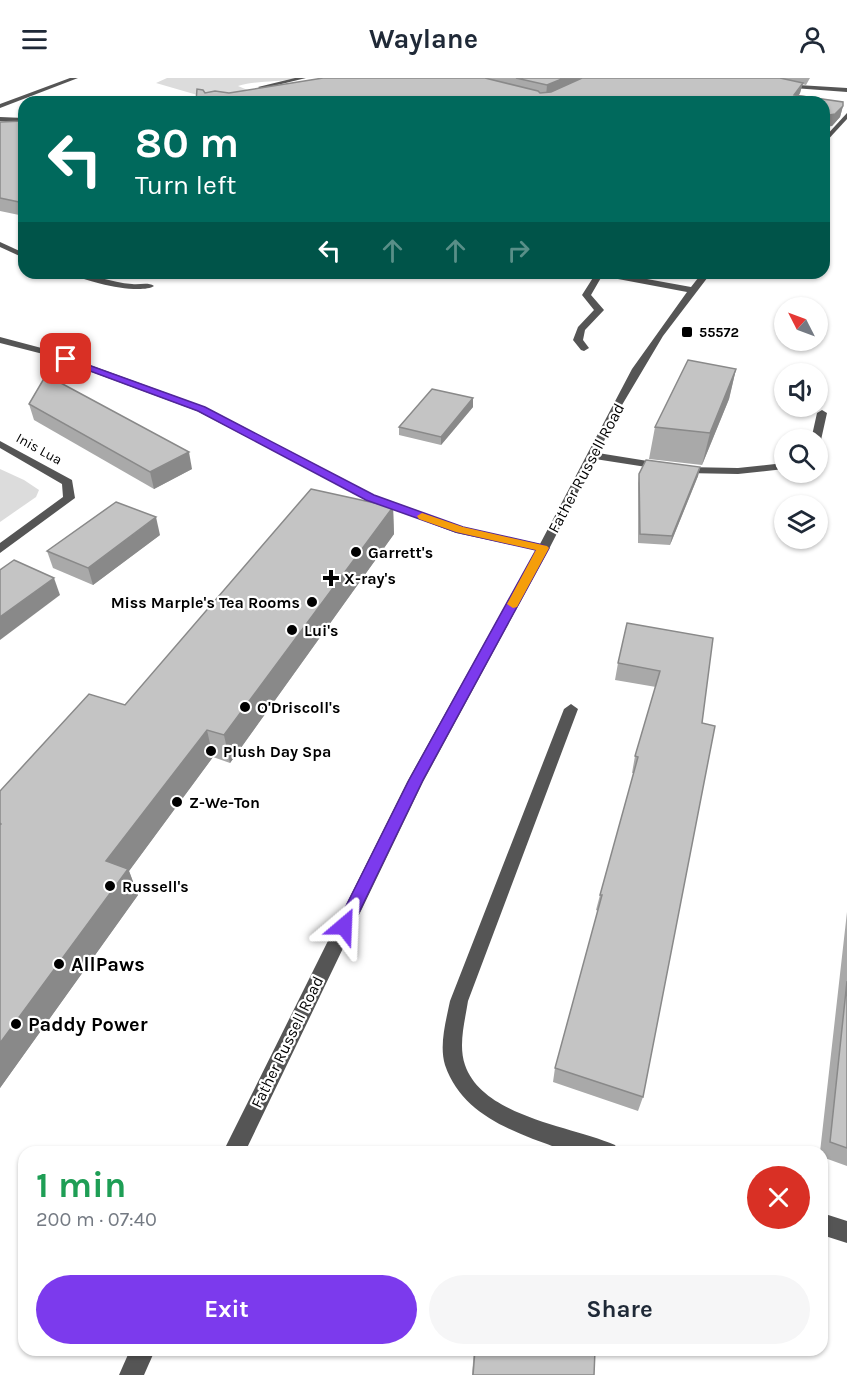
<!DOCTYPE html>
<html lang="en">
<head>
<meta charset="utf-8">
<style>
	:root { --surface:#fff; --page:#f6f6f7; --text:#1f2937; --muted:#747a83; --accent:#7c3aed }
	body { margin:0; font-family:Karla,sans-serif; background:var(--page); color:var(--text); height:100vh; display:flex; flex-direction:column; font-size:22px; white-space:nowrap }
	* { box-sizing:border-box; margin:0 }
	p { font-size:20px; color:var(--muted) }
	.icon { flex:none; width:33px; height:33px; fill:none; stroke:currentColor; stroke-width:2; stroke-linecap:round; stroke-linejoin:round }
	.map { position:relative; flex:1; overflow:hidden }
	.sheet { position:absolute; left:18px; top:1068px; width:810px; height:210px; display:flex; flex-direction:column; background:var(--surface); border-radius:18px; box-shadow:0 2px 4px #0004 }
	.sheet>* { flex:none }
	.banner { position:absolute; left:18px; top:18px; width:812px; height:183px; border-radius:18px; box-shadow:0 2px 4px #0004; background:#00695c; color:#fff; overflow:hidden }
	.needle { width:39px; rotate:312deg }
	.buttons { position:absolute; left:774px; top:219px; display:grid; gap:12px }
	.buttons a { display:grid; place-items:center; width:54px; height:54px; border-radius:50%; background:var(--surface); box-shadow:0 2px 4px #0004; font-size:30px }
	.pin { position:absolute; display:grid; place-items:center; width:51px; height:51px; color:#fff; margin:-26px; border-radius:12px; box-shadow:0 3px 9px #0006 }
	.me { position:absolute; width:66px; margin:-33px; rotate:26deg; stroke-linejoin:round; filter:drop-shadow(0 0 4px #0008) }
	.turn { display:flex; align-items:center; gap:21px; height:126px; padding:0 18px; font-size:27px }
	.turn .icon { width:78px; height:78px; stroke-width:2.5 }
	.turn b { display:block; font-size:42px; line-height:51px }
	.lanes { display:flex; align-items:center; height:57px; padding:0 18px; background:#0003; justify-content:center; gap:30px; direction:ltr }
	.lanes .off { opacity:.35 }
	.round { display:grid; place-items:center; flex:none; width:63px; height:63px; border-radius:32px; background:var(--page) }
	.summary { display:flex; align-items:center; justify-content:space-between; height:102px; padding:0 18px }
	h1 { font-size:36px; font-weight:700; line-height:45px; color:#1e9e55 }
	.button { display:flex; gap:12px; margin-top:auto; padding:12px 18px }
	.button a { flex:1; height:69px; border-radius:36px; background:var(--accent); color:#fff; font-size:24px; font-weight:700; line-height:69px; text-align:center }
	.button a+a { background:var(--page); color:var(--text) }
	header { display:flex; justify-content:space-between; align-items:center; height:78px; padding:0 18px; background:var(--surface); font-size:27px; font-weight:700 }
	.map>svg:first-child { display:block }
</style>
</head>
<body>
<header><svg class="icon" aria-label="menu" viewBox="0 0 24 24"><path d="M4 6h16M4 12h16M4 18h16"/></svg>Waylane<svg class="icon" aria-label="person" viewBox="0 0 24 24"><circle cx="12" cy="8" r="4"/><path d="M4 21q1-7 8-7t8 7"/></svg></header>
<div class="map">
<svg width="847" height="1297" viewBox="0 0 847 1297">
	<rect width="100%" height="100%" fill="#fff"/>
	<!-- green -->
	<g fill="#dcdcdc">
		<path d="M 167,0 L 297,0 C 277,5 257,2 238,8 L 250,13 L 218,23 L 156,5 Z"/>
		<polygon points="0,391 24,402 39,412 36,419 0,444"/>
	</g>
	<g fill="none" stroke-linecap="round" stroke-linejoin="round">
		<!-- minor -->
		<g fill="#555" fill-rule="evenodd">
			<polygon points="70,0 78,0 0,30 0,26"/>
			<polygon points="295,0 306,0 261,11 258,9"/>
			<polygon points="782,6 847,10 847,14 780,9"/>
			<polygon points="847,35 847,41 824,66 824,60"/>
			<polygon points="0,39 24,40 24,44 0,43"/>
			<polygon points="0,164 24,175 24,180 0,169"/>
			<path d="M 71,195 C 92,195 111,205 132,206 C 140,207 148,204 154,208 C 140,217 84,204 71,195 Z"/>
			<polygon points="596,195 614,195 691,209 702,195 711,195 663,258 622,327 598,375 685,389 738,390 784,385 784,391 738,396 685,395 595,381 549,471 423,704 245,1074 223,1074 407,704 536,472 456,455 366,421 197,333 43,276 0,265 0,259 49,272 205,329 374,417 463,449 540,466 632,291 687,214 602,198 591,217 604,232 585,252 583,262 589,270 584,273 581,272 573,262 578,249 594,232 582,217"/>
			<polygon points="822,332 827,335 821,362 818,365 818,362 811,362 817,335"/>
			<polygon points="0,363 72,402 75,420 0,475 0,465 63,419 62,406 0,370"/>
			<path d="M 571,626 L 578,631 L 468,923 C 465,943 458,967 465,987 C 483,1039 571,1048 615,1067 L 619,1074 C 604,1074 587,1076 573,1074 C 559,1072 546,1065 533,1061 C 495,1046 459,1028 445,987 C 439,967 446,943 450,923 L 564,631 Z"/>
			<polygon points="822,1135 847,1143 847,1165 822,1157"/>
			<polygon points="130,1272 155,1272 144,1297 119,1297"/>
		</g>
	</g>
	<!-- wall -->
	<g fill="#a9a9a9">
		<polygon points="323,0 810,0 806,7 802,6 800,15 799,17 843,24 843,28 840,39 832,48 824,49 824,24 196,24 197,11 203,12 205,15 215,13 229,15"/>
		<polygon points="24,43 24,138 0,133 0,44"/>
		<polygon points="736,291 729,321 702,387 649,381 655,349"/>
		<polygon points="29,326 192,391 154,411 34,342"/>
		<polygon points="473,329 441,367 399,357 399,349"/>
		<polygon points="700,389 698,398 670,467 638,465 638,405 639,396"/>
		<polygon points="393,429 394,456 230,685 213,679 129,793 138,817 0,1010 0,713 125,627"/>
		<polygon points="160,457 93,507 53,490 47,473"/>
		<polygon points="713,560 643,1019 638,1033 553,1004 555,990 598,833 596,832 600,817 634,695 632,695 635,678 656,609 615,602 618,585"/>
		<polygon points="847,834 847,1088 822,1079 822,1074 820,1074"/>
		<polygon points="474,1272 595,1272 594,1297 472,1297"/>
	</g>
	<!-- shaded-wall -->
	<g fill="#898989">
		<polygon points="564,0 580,0 579,4 546,18 547,7"/>
		<polygon points="803,5 800,15 794,24 794,17"/>
		<polygon points="843,28 840,39 832,48 824,49 824,38"/>
		<polygon points="736,291 729,321 702,387 710,355"/>
		<polygon points="473,320 473,329 441,367 441,359"/>
		<polygon points="189,374 192,391 154,411 150,394"/>
		<polygon points="700,389 698,398 670,467 672,458"/>
		<polygon points="393,429 394,456 230,685 224,657"/>
		<polygon points="156,439 160,457 93,507 88,490"/>
		<polygon points="54,500 60,517 0,562 0,539"/>
		<polygon points="207,652 213,679 129,793 138,817 0,1010 0,965 106,783"/>
	</g>
	<!-- building -->
	<g fill="#c4c4c4" stroke="#898989" stroke-width="1.5">
		<polygon points="323,0 485,0 538,13 540,15 551,14 582,0 780,0 803,5 794,17 843,24 843,28 835,36 824,38 824,24 196,24 197,11 203,12 205,15 215,13 229,15"/>
		<polygon points="516,0 564,0 547,7"/>
		<polygon points="24,43 24,125 0,120 0,44"/>
		<polygon points="688,282 736,291 710,355 655,349"/>
		<polygon points="46,297 189,374 150,394 29,326"/>
		<polygon points="432,311 473,320 441,359 399,349"/>
		<polygon points="646,382 700,389 672,458 640,456 639,396"/>
		<polygon points="311,411 393,429 224,657 207,652 106,783 128,791 0,965 0,747 1,746 0,745 0,713 89,616 125,627"/>
		<polygon points="116,424 156,439 88,490 47,473"/>
		<polygon points="14,482 54,500 0,539 0,492"/>
		<polygon points="627,545 713,560 702,645 715,648 643,1019 555,990 602,817 600,817 638,679 635,678 660,593 618,585"/>
		<polygon points="847,903 847,1070 830,1064"/>
		<polygon points="475,1272 595,1272 594,1297 473,1297"/>
	</g>
	<!-- route -->
	<polygon fill="#7c3aed" stroke="#51269a" stroke-width="1.5" points="63,280 69,280 205,329 374,417 463,449 543,467 549,470 423,702 350,853 344,855 339,853 336,848 409,702 536,472 456,454 366,422 198,333 63,283"/>
	<!-- slow -->
	<polygon fill="#f59e0b" points="422,435 463,449 547,468 549,470 517,529 513,530 507,526 536,472 456,454 419,441 417,438"/>
	<!-- markers -->
	<g fill="#000" stroke="#fff" stroke-width="2">
		<rect x="681" y="248" width="12" height="12" rx="3"/>
		<circle cx="356" cy="474" r="6"/>
		<path d="M328 491h6v6h6v6h-6v6h-6v-6h-6v-6h6z"/>
		<circle cx="312" cy="524" r="6"/>
		<circle cx="292" cy="552" r="6"/>
		<circle cx="245" cy="629" r="6"/>
		<circle cx="211" cy="673" r="6"/>
		<circle cx="177" cy="724" r="6"/>
		<circle cx="110" cy="808" r="6"/>
		<circle cx="59" cy="886" r="6"/>
		<circle cx="16" cy="946" r="6"/>
	</g>
	<g text-anchor="middle" dominant-baseline="central" stroke-width="4.5" stroke-linejoin="round" paint-order="stroke">
		<!-- far-poi labels -->
		<g font-size="14" font-weight="bold" fill="#000" stroke="#fff" text-anchor="start">
			<text x="699" y="254">55572</text>
		</g>
		<!-- far-street labels -->
		<g font-size="14" fill="#000" stroke="#fff">
			<text transform="translate(39 371) rotate(29)">Inis Lua</text>
		</g>
		<!-- street labels -->
		<g font-size="16" fill="#000" stroke="#fff">
			<text transform="translate(586 390) rotate(-62)">Father Russell Road</text>
			<text transform="translate(287 964) rotate(-64)">Father Russell Road</text>
		</g>
		<!-- poi labels -->
		<g font-size="16" font-weight="bold" fill="#000" stroke="#fff" text-anchor="start">
			<text x="368" y="474">Garrett's</text>
			<text x="344" y="500">X-ray's</text>
			<text x="300" y="524" text-anchor="end">Miss Marple's Tea Rooms</text>
			<text x="304" y="552">Lui's</text>
			<text x="257" y="629">O'Driscoll's</text>
			<text x="223" y="673">Plush Day Spa</text>
			<text x="189" y="724">Z-We-Ton</text>
			<text x="122" y="808">Russell's</text>
		</g>
		<!-- near-poi labels -->
		<g font-size="20" font-weight="bold" fill="#000" stroke="#fff" text-anchor="start">
			<text x="71" y="886">AllPaws</text>
			<text x="28" y="946">Paddy Power</text>
		</g>
	</g>
</svg>
<div class="buttons">
<a><svg class="needle" viewBox="-14 -14 28 28"><path d="M0-13l5 13h-10z" fill="#e53935"/><path d="M0 13l5-13h-10z" fill="#747a83"/></svg></a>
<a><svg class="icon" aria-label="sound" viewBox="0 0 24 24"><path d="M4 9h4l5-4v14l-5-4H4zM17 9q2 3 0 6"/></svg></a>
<a><svg class="icon" aria-label="search" viewBox="0 0 24 24"><circle cx="10" cy="10" r="6"/><path d="M15 15l6 6"/></svg></a>
<a><svg class="icon" aria-label="layers" viewBox="0 0 24 24"><path d="M12 4l9 5-9 5-9-5zM3 14l9 5 9-5"/></svg></a>
</div>
<div class="pin" style="left:66px;top:281px;background:#d93025"><svg class="icon" aria-label="arrive" viewBox="0 0 24 24"><path d="M6 21V4h12l-3 4 3 4H6"/></svg></div>
<svg class="me" style="left:344px;top:848px" viewBox="-20 -20 40 40"><path d="M0-17L14 15 0 8-14 15z" fill="#7c3aed" stroke="#fff" stroke-width="4"/></svg>
<div class="banner">
<div class="turn"><svg class="icon" aria-label="left" viewBox="0 0 24 24"><path d="M17 20v-9H6M10 6l-5 5 5 5"/></svg><div><b>80 m</b>Turn left</div></div>
<div class="lanes"><svg class="icon" aria-label="left" viewBox="0 0 24 24"><path d="M17 20v-9H6M10 6l-5 5 5 5"/></svg><svg class="icon off" aria-label="ahead" viewBox="0 0 24 24"><path d="M12 20V5M6 11l6-6 6 6"/></svg><svg class="icon off" aria-label="ahead" viewBox="0 0 24 24"><path d="M12 20V5M6 11l6-6 6 6"/></svg><svg class="icon off" aria-label="right" viewBox="0 0 24 24"><path d="M7 20v-9h11M14 6l5 5-5 5"/></svg></div>
</div>
<section class="sheet">
<div class="summary"><div><h1>1 min</h1><p>200 m · 07:40</p></div><a class="round" style="background:#d93025;color:#fff"><svg class="icon" aria-label="close" viewBox="0 0 24 24"><path d="M6 6l12 12M18 6L6 18"/></svg></a></div>
<div class="button"><a>Exit</a><a>Share</a></div>
</section>
</div>
</body>
</html>
